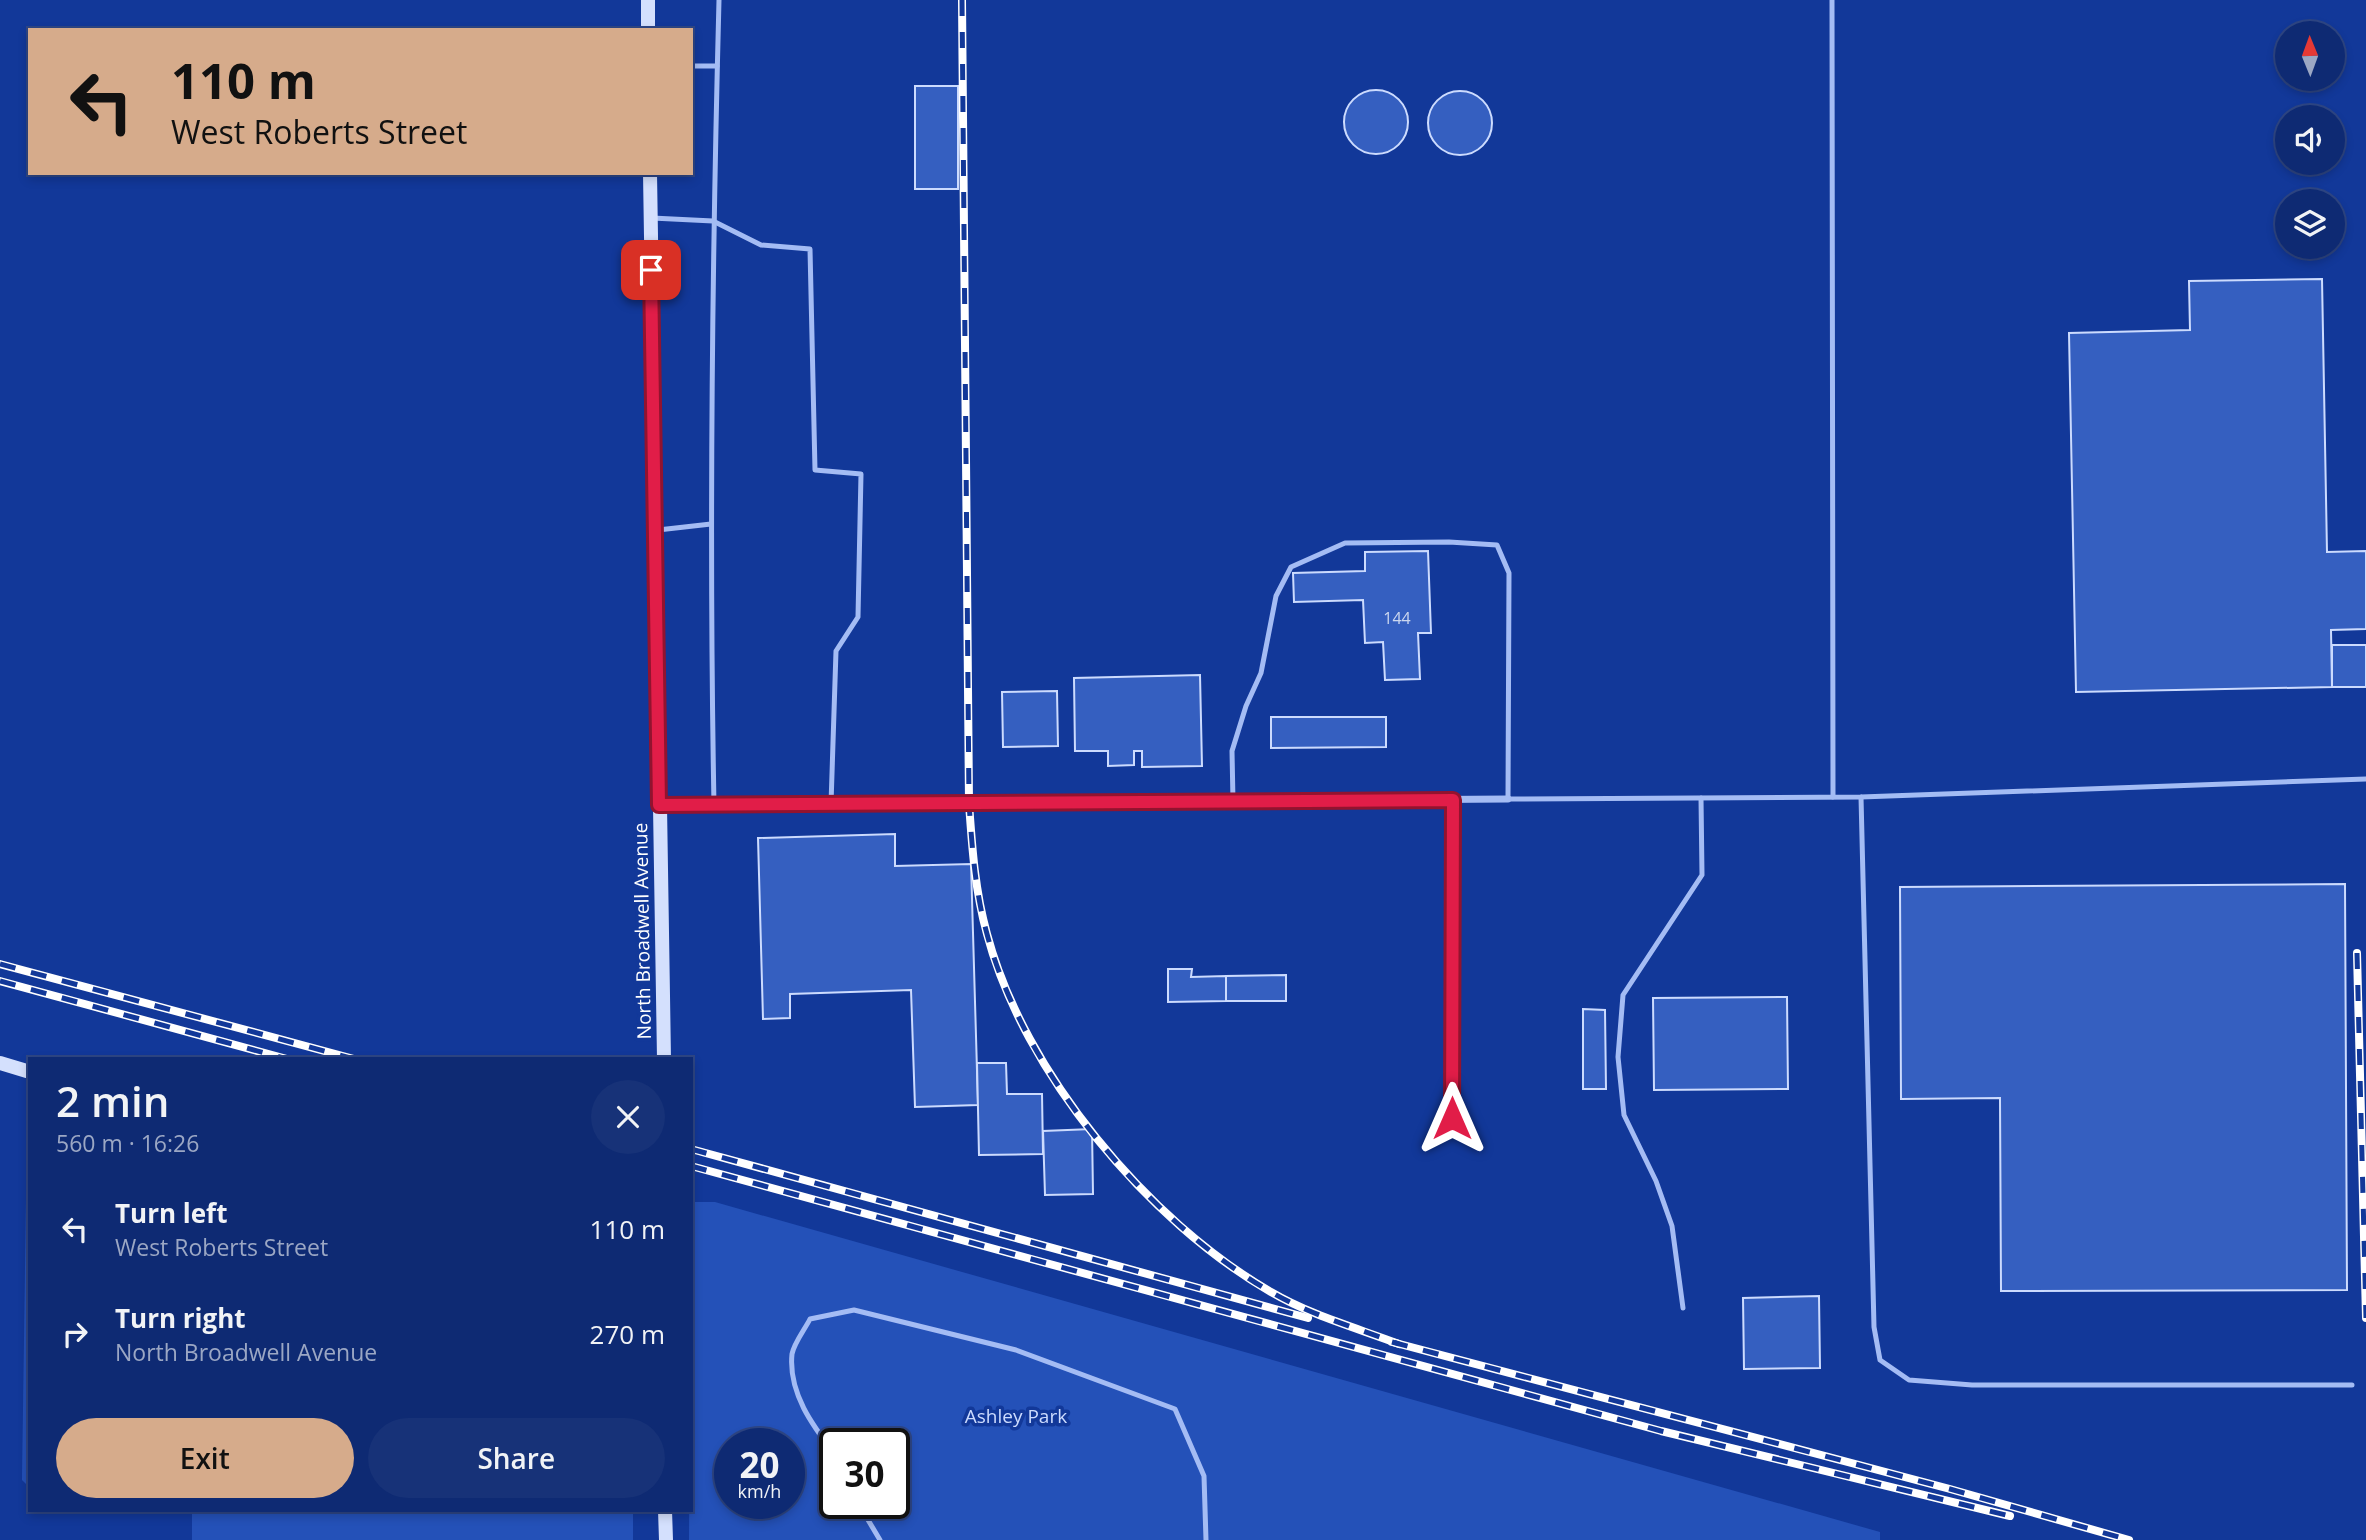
<!DOCTYPE html>
<html lang="en">
<head>
<meta charset="utf-8">
<style>
	:root { --surface:#0e2a73; --page:#173278; --text:#f1f3f6; --muted:#9ba7c4; --line:#2e4685; --accent:#d6ab8b }
	body { margin:0; font-family:"Open Sans",sans-serif; background:var(--page); color:var(--text); height:100vh; display:flex; flex-direction:column; font-size:26px; white-space:nowrap }
	* { box-sizing:border-box; margin:0 }
	p { font-size:23px; color:var(--muted) }
	.icon { flex:none; width:38px; height:38px; fill:none; stroke:currentColor; stroke-width:2; stroke-linecap:round; stroke-linejoin:round }
	.map { position:relative; flex:1; overflow:hidden }
	.sheet { position:absolute; left:28px; top:1057px; width:665px; height:455px; display:flex; flex-direction:column; background:var(--surface); border-radius:0px; box-shadow:0 4px 10px #0003,0 0 0 2px var(--line) }
	.sheet>* { flex:none }
	.guide { position:absolute; left:28px; top:28px; width:665px; height:147px; border-radius:0px; box-shadow:0 4px 10px #0003,0 0 0 2px var(--line); background:#d6ab8b; color:#111; overflow:hidden }
	.needle { width:46px; rotate:359deg }
	.controls { position:absolute; left:2275px; top:21px; display:grid; gap:14px }
	.controls a { display:grid; place-items:center; width:70px; height:70px; border-radius:50%; background:var(--surface); box-shadow:0 4px 10px #0003,0 0 0 2px var(--line); font-size:35px }
	.speed { position:absolute; left:714px; top:1428px; display:flex; gap:14px; font-size:35px; font-weight:700; text-align:center }
	.speed>* { display:grid; place-content:center; width:91px; height:91px; border-radius:50%; background:var(--surface); box-shadow:0 4px 10px #0003,0 0 0 2px var(--line); line-height:1 }
	.speed small { font-size:18px; font-weight:400 }
	.speed .limit { border:4px solid #111; border-radius:10px; background:#fff; color:#111 }
	.pin { position:absolute; display:grid; place-items:center; width:60px; height:60px; color:#fff; margin:-30px; border-radius:14px; box-shadow:0 4px 10px #0006 }
	.me { position:absolute; width:77px; margin:-38px; rotate:0deg; stroke-linejoin:round; filter:drop-shadow(0 0 5px #0008) }
	.turn { display:flex; align-items:center; gap:24px; height:147px; padding:0 28px; font-size:32px }
	.turn .icon { width:91px; height:91px; stroke-width:2.5 }
	.turn b { display:block; font-size:49px; line-height:60px }
	.round { display:grid; place-items:center; flex:none; width:74px; height:74px; border-radius:37px; background:var(--page) }
	.headline { display:flex; align-items:center; justify-content:space-between; height:119px; padding:0 28px }
	h1 { font-size:42px; font-weight:600; line-height:52px }
	.cta { display:flex; gap:14px; margin-top:auto; padding:14px 28px }
	.cta a { flex:1; height:80px; border-radius:42px; background:var(--accent); color:#111; font-size:28px; font-weight:600; line-height:80px; text-align:center }
	.cta a+a { background:var(--page); color:var(--text) }
	ul { padding:0; list-style:none }
	li { display:flex; align-items:center; gap:21px; height:105px; padding:0 28px }
	li div { flex:1 }
	li b { display:block; font-size:26px }
	li em { font-style:normal }
	.map>svg:first-child { display:block }
</style>
</head>
<body>
<div class="map">
<svg width="2366" height="1540" viewBox="0 0 2366 1540">
	<rect width="100%" height="100%" fill="#123899"/>
	<!-- green -->
	<g fill="#2451b8" fill-rule="evenodd">
		<polygon points="26,1198 30,1199 30,1488 22,1480"/>
		<path d="M 691,1202 L 715,1202 L 1880,1532 L 1880,1540 L 689,1540 ZM 730,1444 L 789,1444 L 789,1503 L 730,1503 ZM 835,1444 L 894,1444 L 894,1503 L 835,1503 Z"/>
		<rect x="192" y="1510" width="441" height="30"/>
	</g>
	<!-- building -->
	<g fill="#355fc0" stroke="#ccdbfe" stroke-width="2">
		<rect x="915" y="86" width="43" height="103"/>
		<circle cx="1376" cy="122" r="32"/>
		<circle cx="1460" cy="123" r="32"/>
		<polygon points="2322,279 2327,552 2366,551 2366,629 2331,630 2332,687 2076,692 2069,333 2190,330 2189,281"/>
		<polygon points="1428,551 1431,633 1418,633 1420,679 1385,680 1383,642 1365,643 1363,600 1294,602 1293,573 1365,571 1365,552"/>
		<rect x="2332" y="645" width="34" height="42"/>
		<polygon points="1200,675 1202,766 1142,767 1142,751 1134,751 1134,765 1108,766 1108,751 1075,751 1074,678"/>
		<polygon points="1057,691 1058,746 1003,747 1002,692"/>
		<polygon points="1271,717 1386,717 1386,747 1271,748"/>
		<polygon points="895,834 895,866 971,864 978,1105 915,1107 911,990 790,994 790,1018 763,1019 758,838"/>
		<polygon points="2345,884 2347,1290 2001,1291 2000,1098 1901,1099 1900,887"/>
		<polygon points="1168,969 1192,969 1191,977 1226,976 1226,1001 1168,1002"/>
		<polygon points="1286,975 1286,1001 1226,1001 1226,976"/>
		<polygon points="1787,997 1788,1089 1654,1090 1653,998"/>
		<polygon points="1583,1009 1605,1010 1606,1089 1583,1089"/>
		<polygon points="977,1063 1006,1063 1007,1094 1042,1094 1043,1154 979,1155"/>
		<polygon points="1092,1129 1093,1194 1045,1195 1043,1131"/>
		<polygon points="1819,1296 1820,1368 1744,1369 1743,1298"/>
	</g>
	<g fill="none" stroke-linecap="round" stroke-linejoin="round">
		<!-- service -->
		<g stroke="#a4bcf4" stroke-width="5">
			<polyline points="1832,0 1833,797"/>
			<polyline points="691,66 717,66"/>
			<polyline points="652,218 713,221 761,245 810,249 815,470 861,474 858,617 836,651 831,804"/>
			<polyline points="658,530 711,524"/>
			<polyline points="1861,797 1874,1327 1880,1360 1909,1380 1972,1385 2352,1385"/>
			<polyline points="1233,801 1232,751 1246,706 1261,673 1276,596 1291,567 1345,543 1449,542 1497,545 1509,573 1508,799 1861,797 2366,779"/>
			<path d="M 714,805 C 709,537 712,268 719,0"/>
			<polyline points="1683,1308 1672,1226 1656,1181 1624,1115 1618,1057 1623,995 1702,875 1701,798"/>
			<path d="M 835,1455 C 813,1426 788,1393 792,1354 C 794,1343 805,1329 810,1319 L 854,1310 L 1016,1350 L 1175,1409 L 1204,1476 L 1206,1540"/>
			<polyline points="858,1503 880,1540"/>
		</g>
		<!-- minor -->
		<g stroke="#a4bcf4" stroke-width="7">
			<polyline points="659,805 1508,799"/>
			<polyline points="1453,1118 1453,800"/>
		</g>
		<!-- secondary -->
		<g stroke="#d4e0fd" stroke-width="14">
			<polyline points="648,0 648,30"/>
			<polyline points="650,173 664,1059"/>
			<polyline points="0,1063 30,1072"/>
			<polyline points="665,1510 666,1540"/>
		</g>
		<!-- rail casing -->
		<g stroke="#fff" stroke-width="8">
			<g id="rail">
				<path d="M 962,0 L 969,803 C 972,847 975,891 987,934 C 1024,1073 1148,1221 1271,1292 C 1310,1315 1357,1328 1399,1344"/>
				<polyline points="2357,953 2366,1318"/>
				<polyline points="0,964 354,1059"/>
				<polyline points="0,981 287,1059"/>
				<polyline points="691,1149 1308,1318"/>
				<polyline points="691,1166 1661,1431 2010,1516"/>
				<polyline points="1392,1342 1950,1489 2129,1540"/>
			</g>
		</g>
		<!-- rail -->
		<use href="#rail" stroke="#123899" stroke-width="5" stroke-dasharray="16" stroke-linecap="butt"/>
	</g>
	<g fill="none" stroke-linecap="round" stroke-linejoin="round">
		<!-- route casing -->
		<g stroke="#92132f" stroke-width="18">
			<polyline id="route" points="651,270 659,805 1453,800 1452,1118"/>
		</g>
		<!-- route -->
		<use href="#route" stroke="#e11d48" stroke-width="12"/>
	</g>
	<g text-anchor="middle" dominant-baseline="central" stroke-width="7" stroke-linejoin="round" paint-order="stroke">
		<!-- number labels -->
		<g font-size="16" fill="#ccd7ef">
			<text x="1397" y="618">144</text>
		</g>
		<!-- street labels -->
		<g font-size="19" fill="#fff" stroke="#123899">
			<text transform="translate(642 931) rotate(-91)">North Broadwell Avenue</text>
		</g>
		<!-- park labels -->
		<g font-size="19" fill="#ccdbfe" stroke="#123899">
			<text x="1016" y="1416">Ashley Park</text>
		</g>
	</g>
</svg>
<div class="controls">
<a><svg class="needle" viewBox="-14 -14 28 28"><path d="M0-13l5 13h-10z" fill="#e53935"/><path d="M0 13l5-13h-10z" fill="#9ba7c4"/></svg></a>
<a><svg class="icon" aria-label="sound" viewBox="0 0 24 24"><path d="M4 9h4l5-4v14l-5-4H4zM17 9q2 3 0 6"/></svg></a>
<a><svg class="icon" aria-label="layers" viewBox="0 0 24 24"><path d="M12 4l9 5-9 5-9-5zM3 14l9 5 9-5"/></svg></a>
</div>
<div class="speed"><div>20<small>km/h</small></div><div class="limit">30</div></div>
<div class="pin" style="left:651px;top:270px;background:#d93025"><svg class="icon" aria-label="arrive" viewBox="0 0 24 24"><path d="M6 21V4h12l-3 4 3 4H6"/></svg></div>
<svg class="me" style="left:1452px;top:1118px" viewBox="-20 -20 40 40"><path d="M0-17L14 15 0 8-14 15z" fill="#e11d48" stroke="#fff" stroke-width="4"/></svg>
<div class="guide">
<div class="turn"><svg class="icon" aria-label="left" viewBox="0 0 24 24"><path d="M17 20v-9H6M10 6l-5 5 5 5"/></svg><div><b>110 m</b>West Roberts Street</div></div>
</div>
<section class="sheet">
<div class="headline"><div><h1>2 min</h1><p>560 m · 16:26</p></div><a class="round"><svg class="icon" aria-label="close" viewBox="0 0 24 24"><path d="M6 6l12 12M18 6L6 18"/></svg></a></div>
<ul>
<li><svg class="icon" aria-label="left" viewBox="0 0 24 24"><path d="M17 20v-9H6M10 6l-5 5 5 5"/></svg><div><b>Turn left</b><p>West Roberts Street</p></div><em>110 m</em></li>
<li><svg class="icon" aria-label="right" viewBox="0 0 24 24"><path d="M7 20v-9h11M14 6l5 5-5 5"/></svg><div><b>Turn right</b><p>North Broadwell Avenue</p></div><em>270 m</em></li>
</ul>
<div class="cta"><a>Exit</a><a>Share</a></div>
</section>
</div>
</body>
</html>
